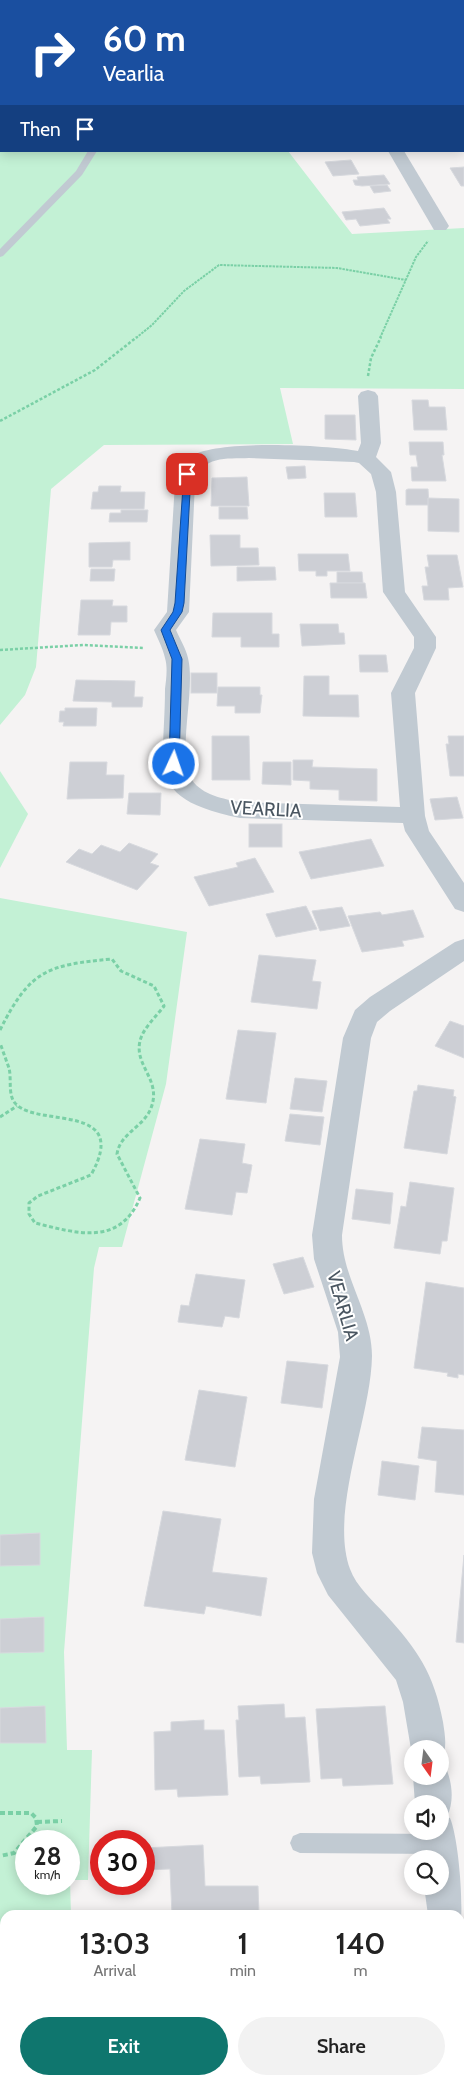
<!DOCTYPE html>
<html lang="en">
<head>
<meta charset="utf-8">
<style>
	:root { --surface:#fff; --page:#f2f2f2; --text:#222; --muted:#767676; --accent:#0f766e }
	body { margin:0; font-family:Cabin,sans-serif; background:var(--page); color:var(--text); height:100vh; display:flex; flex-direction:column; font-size:19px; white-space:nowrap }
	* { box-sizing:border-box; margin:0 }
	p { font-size:16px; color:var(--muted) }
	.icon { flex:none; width:28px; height:28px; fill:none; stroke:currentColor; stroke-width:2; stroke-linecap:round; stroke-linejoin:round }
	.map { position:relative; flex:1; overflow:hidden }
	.details { position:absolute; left:0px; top:1910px; width:465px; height:175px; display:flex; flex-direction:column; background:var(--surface); border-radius:15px 15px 0 0; box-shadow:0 2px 12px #0003 }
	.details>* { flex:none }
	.top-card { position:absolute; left:0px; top:0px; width:465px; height:152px; box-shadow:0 2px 12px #0003; background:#1a4fa0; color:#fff; overflow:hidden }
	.needle { width:32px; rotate:166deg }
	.controls { position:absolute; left:404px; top:1740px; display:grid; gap:10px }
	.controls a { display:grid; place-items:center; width:45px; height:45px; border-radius:50%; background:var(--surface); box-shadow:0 2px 12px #0003; font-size:25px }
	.speed { position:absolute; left:15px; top:1830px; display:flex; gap:10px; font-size:25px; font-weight:700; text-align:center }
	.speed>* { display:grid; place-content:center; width:65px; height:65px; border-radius:50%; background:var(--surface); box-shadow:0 2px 12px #0003; line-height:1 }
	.speed small { font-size:12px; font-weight:400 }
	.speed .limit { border:8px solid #d22; background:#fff; color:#111 }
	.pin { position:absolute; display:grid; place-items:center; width:42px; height:42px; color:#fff; margin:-21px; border-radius:10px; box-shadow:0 2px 8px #0006 }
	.me { position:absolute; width:55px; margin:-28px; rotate:3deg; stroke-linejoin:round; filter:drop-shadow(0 0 4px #0008) }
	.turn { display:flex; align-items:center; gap:18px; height:105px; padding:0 20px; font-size:22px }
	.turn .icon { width:65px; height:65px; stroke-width:2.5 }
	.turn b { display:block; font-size:35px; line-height:42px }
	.then { display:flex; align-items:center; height:48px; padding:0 20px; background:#0003; gap:10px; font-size:19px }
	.eta { display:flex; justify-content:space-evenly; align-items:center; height:85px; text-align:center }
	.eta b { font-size:30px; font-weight:600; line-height:35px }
	.cta { display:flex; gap:10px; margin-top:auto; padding:10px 20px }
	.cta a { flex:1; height:58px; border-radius:30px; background:var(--accent); color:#fff; font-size:20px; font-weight:600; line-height:58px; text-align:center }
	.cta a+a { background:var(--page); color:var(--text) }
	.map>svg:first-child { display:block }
</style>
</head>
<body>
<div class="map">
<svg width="464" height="2085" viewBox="0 0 464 2085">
	<rect width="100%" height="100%" fill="#f5f3f3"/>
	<!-- green -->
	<g fill="#c3f1d5" fill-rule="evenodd">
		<polygon points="0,0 7,1 1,1 1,151 288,151 352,234 464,228 464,389 280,388 293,444 104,445 51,489 36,667 25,695 0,725"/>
		<polygon points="0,771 28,814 0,868"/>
		<path d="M 0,898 L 187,932 L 166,1084 L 122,1247 L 99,1247 L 94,1268 L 64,1652 L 67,1750 L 92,1750 L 88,1880 L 70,1880 L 71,1915 L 5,1915 L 5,2080 L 75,2080 L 76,2085 L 0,2085 ZM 26,1841 L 69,1841 L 69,1884 L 26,1884 Z"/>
	</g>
	<!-- building -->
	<g fill="#cdcfd5" stroke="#d7d9de">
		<polygon points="351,160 359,174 333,176 325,162"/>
		<polygon points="464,167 464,186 461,186 450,168"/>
		<polygon points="384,175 390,184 362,186 355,185 353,180 358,180 357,177"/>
		<polygon points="387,185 391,191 374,193 370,186"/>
		<polygon points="384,208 391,219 387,219 390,223 360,226 356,219 346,220 342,212"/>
		<polygon points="412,400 428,400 429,407 445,407 447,430 414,430"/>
		<polygon points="325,415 355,415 356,440 325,439"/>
		<polygon points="409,442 443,442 444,455 442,455 446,481 412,481 411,467 418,467 416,455 410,455"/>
		<polygon points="305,466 306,478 288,479 286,467"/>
		<polygon points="247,477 249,506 211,506 212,478"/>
		<polygon points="99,486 121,486 120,492 145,492 144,509 91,509 93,492 98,492"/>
		<polygon points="408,489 428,489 429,505 406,505 406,490"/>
		<polygon points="324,493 355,493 357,517 325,517"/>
		<polygon points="428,498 459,499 459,532 428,531"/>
		<polygon points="219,507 247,507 248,519 219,519"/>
		<polygon points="121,510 148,510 147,522 109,522 110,513 121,513"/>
		<polygon points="210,535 240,535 240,548 258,548 259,565 211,566"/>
		<polygon points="130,542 130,560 113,560 112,567 89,567 89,543"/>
		<polygon points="298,554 348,554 350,571 327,571 327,576 316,576 316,571 299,571"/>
		<polygon points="427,555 457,555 463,587 448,588 449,600 424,600 422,586 428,586 425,567 429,567"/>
		<polygon points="237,567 275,567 276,580 237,581"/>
		<polygon points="91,569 115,569 114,581 90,581"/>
		<polygon points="337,572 362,572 363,583 337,583"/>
		<polygon points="330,583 365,583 367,598 331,598"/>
		<polygon points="81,600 113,600 112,606 127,606 127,622 111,622 110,635 78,635"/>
		<polygon points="213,613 272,613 272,634 279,634 279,647 241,647 241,637 212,637"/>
		<polygon points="300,624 338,624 339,633 344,633 345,644 302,646"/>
		<polygon points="359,655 386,655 388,672 360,672"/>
		<rect x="191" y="673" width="26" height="20"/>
		<polygon points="304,676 329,676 329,695 358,695 359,717 303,716"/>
		<polygon points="76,680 135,681 134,697 143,697 142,707 112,707 112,702 73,701"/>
		<polygon points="218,687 260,687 260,695 262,695 260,713 235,713 235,706 217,706"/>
		<polygon points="65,708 97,708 96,726 63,726 64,722 59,722 60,711 65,711"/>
		<polygon points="212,736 249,736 250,780 212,780"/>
		<polygon points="448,736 464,736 464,776 450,776 446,744 449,744"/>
		<polygon points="293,760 313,760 312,767 377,769 377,801 339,800 339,790 310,789 310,781 293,780"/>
		<polygon points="70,762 107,762 106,775 124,775 123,798 67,799"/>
		<polygon points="263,762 291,762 291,785 262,784"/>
		<polygon points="129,793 161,793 160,815 127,814"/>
		<polygon points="457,797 463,818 435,820 430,799"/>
		<rect x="249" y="824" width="33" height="23"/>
		<polygon points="371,839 384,866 311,879 299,852"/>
		<polygon points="129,843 158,854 150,863 159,866 137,890 66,862 79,849 92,854 101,845 120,852"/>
		<polygon points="255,858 274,892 209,906 194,877 238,867 236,863"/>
		<polygon points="306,906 317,929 276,937 266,914"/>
		<polygon points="342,907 350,926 320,931 312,911"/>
		<polygon points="413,910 424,937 402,941 404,946 362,952 348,916 380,912 382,915"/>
		<polygon points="259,955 316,960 312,981 321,982 317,1009 251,1002"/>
		<polygon points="450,1021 464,1026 464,1058 435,1046"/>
		<polygon points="238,1030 276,1033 266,1103 226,1099"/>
		<polygon points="295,1078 327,1081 322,1112 290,1109"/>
		<polygon points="418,1085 454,1090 453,1096 456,1097 447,1154 404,1148 414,1091 417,1091"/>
		<polygon points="290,1114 324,1117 320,1145 285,1141"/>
		<polygon points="200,1139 245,1144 242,1163 252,1165 247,1193 236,1192 232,1215 185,1209"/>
		<polygon points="410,1182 454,1188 447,1241 442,1241 440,1254 394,1248 401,1206 406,1207"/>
		<polygon points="356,1189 393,1193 390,1224 352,1219"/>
		<polygon points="303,1257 314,1287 284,1294 273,1264"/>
		<polygon points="196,1274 245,1280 239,1318 225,1316 222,1327 178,1322 181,1305 189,1306"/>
		<polygon points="426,1282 464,1288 464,1375 458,1374 458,1378 447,1376 448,1373 414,1368"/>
		<polygon points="287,1361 328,1365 322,1408 281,1403"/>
		<polygon points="199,1390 247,1397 235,1467 185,1460"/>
		<polygon points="422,1427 464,1430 464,1495 435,1492 437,1461 418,1458"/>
		<polygon points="382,1461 419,1466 415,1500 378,1495"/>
		<polygon points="163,1511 221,1519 212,1572 267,1578 261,1616 206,1606 204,1614 144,1606"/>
		<polygon points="40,1533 40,1565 0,1566 0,1535"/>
		<polygon points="464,1555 464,1643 456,1642"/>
		<polygon points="44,1617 44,1652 0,1653 0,1619"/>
		<polygon points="284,1704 285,1718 305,1717 310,1782 261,1784 260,1776 239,1777 236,1720 239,1720 238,1706"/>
		<polygon points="45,1706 46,1743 0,1743 0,1708"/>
		<polygon points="385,1706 393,1784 343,1786 342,1778 321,1779 316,1709"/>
		<polygon points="204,1720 204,1730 224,1730 228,1795 178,1797 177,1789 155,1790 154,1732 171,1731 171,1722"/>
		<polygon points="203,1845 205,1886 258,1886 259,1915 172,1915 170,1869 144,1870 144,1848"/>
		<polygon points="0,1934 5,1934 5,1992 0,1993"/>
		<polygon points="5,2047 7,2085 0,2085 0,2048"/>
		<polygon points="158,2080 237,2080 237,2085 159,2085"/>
		<rect x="278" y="2080" width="35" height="5"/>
	</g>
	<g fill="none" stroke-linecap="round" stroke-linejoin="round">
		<!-- path-far3 -->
		<g stroke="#7ad0a6" stroke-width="2" stroke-dasharray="2.5 1" stroke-linecap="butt">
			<polyline points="136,338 152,325 184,291 219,265 337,268 406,280"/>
			<polyline points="380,338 416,257 428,241"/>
		</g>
		<!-- path-far2 -->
		<g stroke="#7ad0a6" stroke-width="2.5" stroke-dasharray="3 2" stroke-linecap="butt">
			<polyline points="368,376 371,358 381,337"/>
			<polyline points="0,421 95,370 137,337"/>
			<polyline points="0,650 83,645 144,648"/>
		</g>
		<!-- path-far1 -->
		<g stroke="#7ad0a6" stroke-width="3" stroke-dasharray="4 2.5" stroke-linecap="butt">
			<path d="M 0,1030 C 30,970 47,965 112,959 L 121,971 L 154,986 L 164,1006 C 156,1017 143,1028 140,1041 C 134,1066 162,1080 151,1108 C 144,1127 120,1133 117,1154 L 140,1198 C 119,1247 76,1233 35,1223 L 29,1214 L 29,1203 L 38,1196 L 91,1175 C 131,1103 40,1127 17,1105 C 7,1097 12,1080 9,1068 C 6,1060 3,1051 0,1043"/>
			<polyline points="0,1117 17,1106"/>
		</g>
		<!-- path -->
		<g stroke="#7ad0a6" stroke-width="4" stroke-dasharray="5 3" stroke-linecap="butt">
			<polyline points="0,1813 31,1813 36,1818 37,1826 14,1853 0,1856"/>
			<polyline points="37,1822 62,1821"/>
		</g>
		<!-- lane -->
		<g fill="#c1cad2" fill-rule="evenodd">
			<rect x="145" y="0" width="8" height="1"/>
			<polygon points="88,151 97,151 82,175 3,256 0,257 0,249 76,171"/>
			<polygon points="300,1833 439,1834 446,1837 449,1844 446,1851 439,1854 300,1853 293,1850 290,1843 293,1836"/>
		</g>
		<!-- street -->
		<g fill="#c1cad2" fill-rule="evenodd">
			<rect x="303" y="0" width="14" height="1"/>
			<polygon points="388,151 404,151 449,226 446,230 434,230"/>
			<path d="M 368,390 L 375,392 L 378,396 L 381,443 L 376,457 L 391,472 L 396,492 L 405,592 L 436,637 L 436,648 L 415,693 L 425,816 L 429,831 L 464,883 L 464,912 L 455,909 L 405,831 L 403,823 L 240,818 C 144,798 165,770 165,689 C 166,680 168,668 165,658 C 163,649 158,639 154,630 L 167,612 L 175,483 C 177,474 182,462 190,457 C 214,439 327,445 358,451 L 361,443 L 358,396 L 361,392 ZM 249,458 L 354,462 L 359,463 L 371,474 L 376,492 L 383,592 L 414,637 L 414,648 L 391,693 L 400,807 L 240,802 C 224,799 202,795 192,780 C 176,754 196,691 188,658 C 186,649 180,639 176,630 L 189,612 L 195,483 C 202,455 226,459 249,458 Z"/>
			<path d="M 464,939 L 464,961 L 390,1011 L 377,1022 L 371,1038 L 342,1235 C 342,1278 372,1313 372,1356 C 371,1418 329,1511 350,1569 C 356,1586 373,1601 385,1614 C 417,1649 434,1673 443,1722 C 445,1736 448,1749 440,1762 L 440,1749 L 412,1749 L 412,1755 L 403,1702 L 396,1680 L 328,1595 L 317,1573 L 312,1553 L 314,1499 L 340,1357 L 338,1332 L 314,1259 L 312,1235 L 343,1038 L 355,1010 L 370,997 L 455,942 Z"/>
			<path d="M 440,1762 L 444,1763 C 452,1781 455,1799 447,1817 L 450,1818 C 459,1839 464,1909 460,1929 L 460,1915 L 428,1915 L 424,1886 L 440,1886 L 440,1859 L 421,1859 L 418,1831 L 440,1831 L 440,1804 L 415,1804 L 413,1776 L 440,1776 Z"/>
			<polygon points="460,2011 464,2013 464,2085 450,2080 460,2080"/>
		</g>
	</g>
	<!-- route -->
	<polygon fill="#1a73e8" stroke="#114b97" points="184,472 191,474 184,603 182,612 170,630 182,659 179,764 174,767 169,764 172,659 161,630 173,612 175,603"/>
	<g text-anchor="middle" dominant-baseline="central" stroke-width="4" stroke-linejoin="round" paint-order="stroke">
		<!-- street labels -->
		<g font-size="19" fill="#4a5661" stroke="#fff">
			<text transform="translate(266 809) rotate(3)">VEARLIA</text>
			<text transform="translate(343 1306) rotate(74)">VEARLIA</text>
		</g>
	</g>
</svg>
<div class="controls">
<a><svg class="needle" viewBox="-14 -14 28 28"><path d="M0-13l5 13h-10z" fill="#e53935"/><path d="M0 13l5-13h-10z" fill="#767676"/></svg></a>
<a><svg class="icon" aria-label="sound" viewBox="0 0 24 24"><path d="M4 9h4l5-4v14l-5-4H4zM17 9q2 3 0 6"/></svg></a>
<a><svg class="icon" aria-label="search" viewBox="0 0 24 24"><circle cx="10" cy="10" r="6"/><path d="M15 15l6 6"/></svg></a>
</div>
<div class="speed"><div>28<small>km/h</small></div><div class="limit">30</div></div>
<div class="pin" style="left:187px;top:474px;background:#d93025"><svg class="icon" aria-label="arrive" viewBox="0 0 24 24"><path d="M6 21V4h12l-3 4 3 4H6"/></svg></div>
<svg class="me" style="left:174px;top:764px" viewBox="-20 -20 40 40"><circle r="17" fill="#1a73e8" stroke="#fff" stroke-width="3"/><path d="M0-11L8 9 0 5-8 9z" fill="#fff"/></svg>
<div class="top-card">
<div class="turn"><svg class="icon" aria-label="right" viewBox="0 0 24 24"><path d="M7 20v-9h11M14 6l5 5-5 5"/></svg><div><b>60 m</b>Vearlia</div></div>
<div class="then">Then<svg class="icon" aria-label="arrive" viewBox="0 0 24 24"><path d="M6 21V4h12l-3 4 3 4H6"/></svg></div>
</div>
<section class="details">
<div class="eta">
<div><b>13:03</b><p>Arrival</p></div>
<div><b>1</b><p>min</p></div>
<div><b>140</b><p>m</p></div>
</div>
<div class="cta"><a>Exit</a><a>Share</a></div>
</section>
</div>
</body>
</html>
